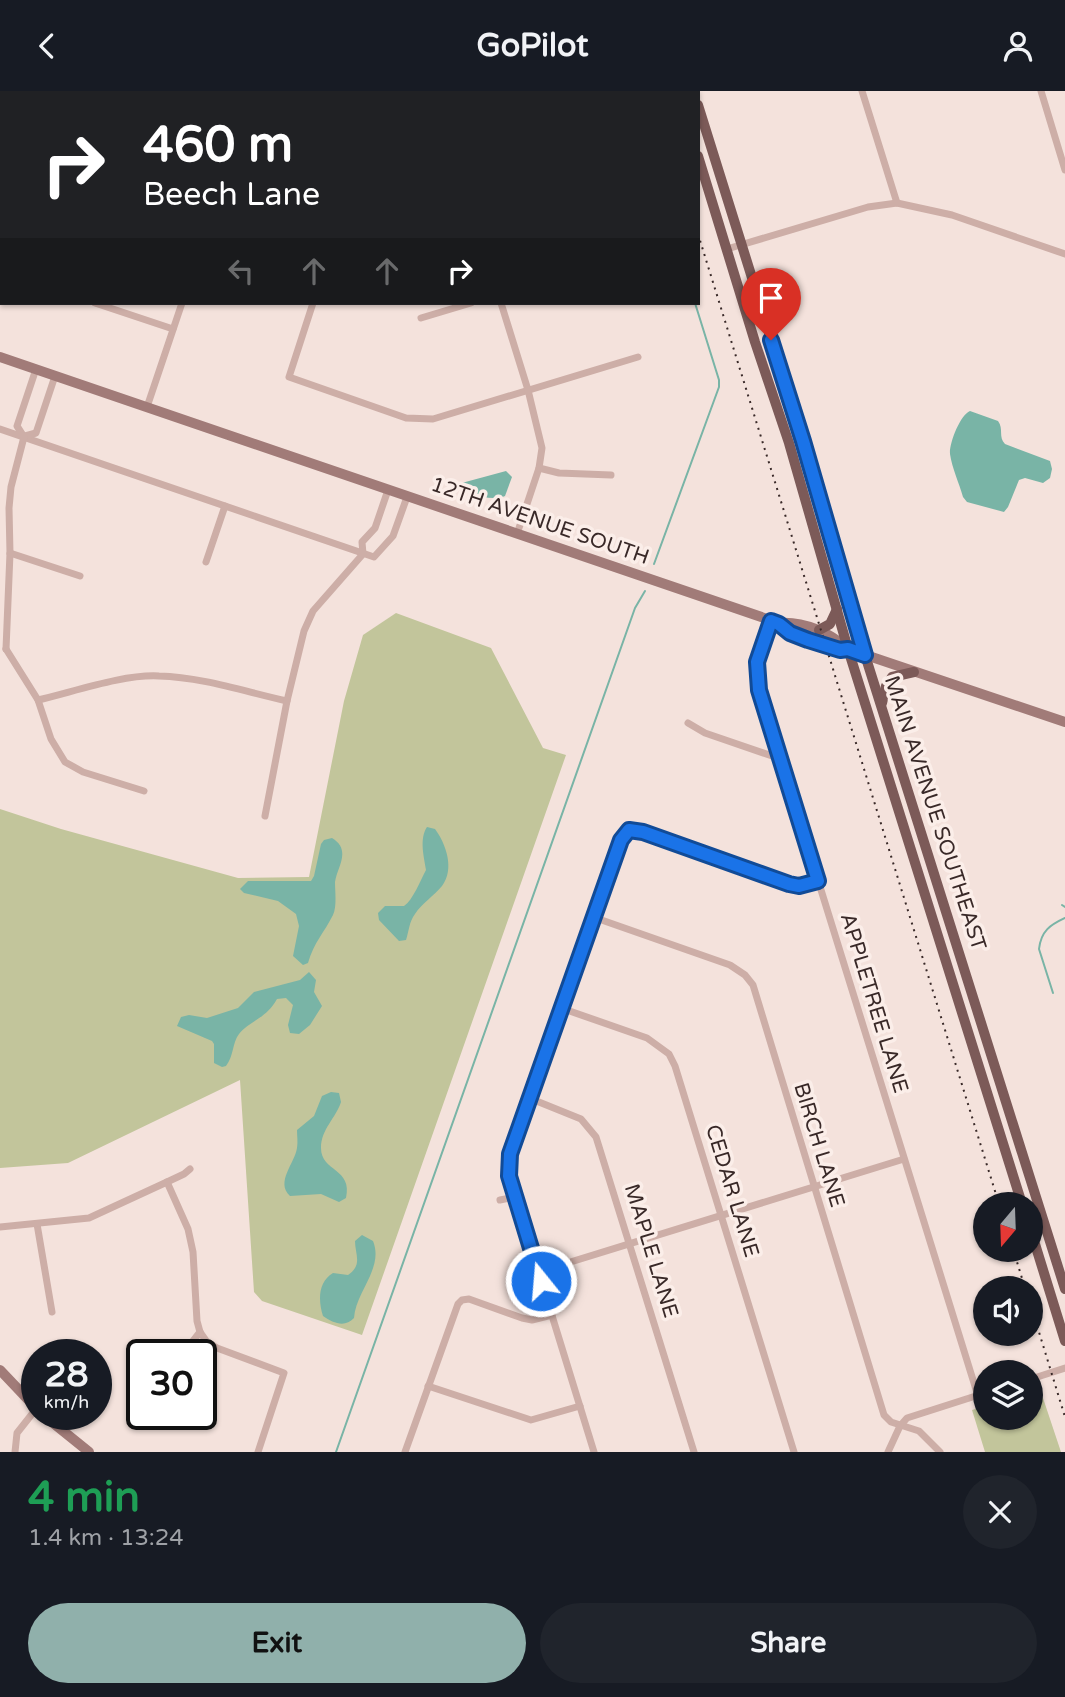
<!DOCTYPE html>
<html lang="en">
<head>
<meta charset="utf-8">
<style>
	:root { --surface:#171b24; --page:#20242c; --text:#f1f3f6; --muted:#9ea1a6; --accent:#90b0ab }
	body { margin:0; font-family:"Varela Round",sans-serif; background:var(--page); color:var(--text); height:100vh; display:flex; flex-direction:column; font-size:26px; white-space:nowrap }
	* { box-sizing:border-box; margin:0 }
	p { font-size:23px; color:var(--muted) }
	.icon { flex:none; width:38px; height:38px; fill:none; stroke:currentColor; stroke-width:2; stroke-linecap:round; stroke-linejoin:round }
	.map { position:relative; height:1361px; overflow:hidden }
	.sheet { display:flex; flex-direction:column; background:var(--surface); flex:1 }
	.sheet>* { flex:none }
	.top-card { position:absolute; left:0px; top:0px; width:700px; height:214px; box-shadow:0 2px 5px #0004; background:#202124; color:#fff; overflow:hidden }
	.needle { width:46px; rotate:199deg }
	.controls { position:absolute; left:973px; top:1101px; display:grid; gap:14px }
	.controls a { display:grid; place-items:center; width:70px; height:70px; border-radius:50%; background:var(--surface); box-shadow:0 2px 5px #0004; font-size:35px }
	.speed { position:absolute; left:21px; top:1248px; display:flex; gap:14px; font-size:35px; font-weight:700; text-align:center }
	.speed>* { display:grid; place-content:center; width:91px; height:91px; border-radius:50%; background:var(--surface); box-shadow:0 2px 5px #0004; line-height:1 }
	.speed small { font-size:18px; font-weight:400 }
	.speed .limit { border:4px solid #111; border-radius:10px; background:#fff; color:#111 }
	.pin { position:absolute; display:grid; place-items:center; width:60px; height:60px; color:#fff; margin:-72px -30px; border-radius:50% 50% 50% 0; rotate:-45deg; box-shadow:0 0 7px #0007 }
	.pin .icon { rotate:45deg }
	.me { position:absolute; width:77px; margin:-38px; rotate:343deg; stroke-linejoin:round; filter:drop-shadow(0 0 5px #0008) }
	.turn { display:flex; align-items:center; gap:24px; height:147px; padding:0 28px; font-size:32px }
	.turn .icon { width:91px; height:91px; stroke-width:2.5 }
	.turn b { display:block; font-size:49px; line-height:60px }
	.lanes { display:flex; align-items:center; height:66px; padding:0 28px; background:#0003; justify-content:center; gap:35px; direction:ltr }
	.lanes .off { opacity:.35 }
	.round { display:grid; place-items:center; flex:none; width:74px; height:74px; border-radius:37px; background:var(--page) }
	.head { display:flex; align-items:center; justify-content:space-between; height:119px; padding:0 28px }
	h1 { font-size:42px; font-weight:800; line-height:52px; color:#1e9e55 }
	.primary-button { display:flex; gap:14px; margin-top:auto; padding:14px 28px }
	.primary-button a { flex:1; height:80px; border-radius:42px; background:var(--accent); color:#111; font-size:28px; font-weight:800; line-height:80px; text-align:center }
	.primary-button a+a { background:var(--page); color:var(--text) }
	header { display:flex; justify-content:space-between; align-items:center; height:91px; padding:0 28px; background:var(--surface); font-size:32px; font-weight:800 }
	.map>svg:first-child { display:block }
</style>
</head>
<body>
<header><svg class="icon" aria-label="back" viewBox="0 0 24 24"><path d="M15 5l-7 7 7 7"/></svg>GoPilot<svg class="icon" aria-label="person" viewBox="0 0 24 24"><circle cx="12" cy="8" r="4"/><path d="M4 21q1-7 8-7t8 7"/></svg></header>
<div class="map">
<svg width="1065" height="1361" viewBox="0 0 1065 1361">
	<rect width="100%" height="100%" fill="#f4e2dc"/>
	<!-- green -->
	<g fill="#c2c59b">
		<polygon points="396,522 491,557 543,657 566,664 362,1244 262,1210 254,1201 240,989 68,1072 0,1077 0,718 61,738 238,787 309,786 344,610 363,544"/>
		<polygon points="1040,1298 1061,1361 985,1361 972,1319 985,1315 985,1326 1031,1326 1031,1301"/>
	</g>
	<!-- water -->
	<g fill="#79b4a6">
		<path d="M 970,320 L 998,330 C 1004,338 998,346 1005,353 L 1050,370 L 1052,378 L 1050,387 L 1043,392 L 1025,387 L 1019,389 L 1008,416 L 1004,421 L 967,411 L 963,406 C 959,392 952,377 950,363 C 949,353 960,324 970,320 Z"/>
		<path d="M 506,380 L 512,386 L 505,405 C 492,411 466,403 454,396 L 458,393 Z"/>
		<path d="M 427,736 L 435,738 C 446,753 455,778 442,795 C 434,805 422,812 415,823 C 409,831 409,840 406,849 L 399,850 L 379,829 L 378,822 L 385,815 L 404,815 C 413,809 420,790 426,779 C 424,766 419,748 427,736 Z"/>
		<path d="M 332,747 C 352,759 337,776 335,791 C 335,801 337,815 333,824 C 324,842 314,851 308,872 L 303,874 L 293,865 L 299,835 L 296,823 L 278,810 L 244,802 L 240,798 L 248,790 L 311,790 L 314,785 L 321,753 L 324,749 Z"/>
		<path d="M 309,881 L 316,889 L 314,901 L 322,915 L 310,934 L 299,943 L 290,942 L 288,934 L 293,914 L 286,907 L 277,908 C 265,929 250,929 239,943 C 232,952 234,965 226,975 L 222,976 L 214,972 L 214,953 L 212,950 L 177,935 L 181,926 L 189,924 L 207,927 L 238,917 L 254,901 L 300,889 Z"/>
		<path d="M 331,1001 L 339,1002 L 341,1011 C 336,1027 321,1038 321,1057 C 321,1081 353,1077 346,1107 L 339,1111 L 321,1103 L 290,1105 C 275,1091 295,1072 297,1057 C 298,1051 297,1045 297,1039 L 314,1025 L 322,1005 Z"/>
		<path d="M 362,1144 L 373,1150 C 384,1177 356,1200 354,1227 C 345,1237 333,1232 323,1225 C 318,1209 318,1191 333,1182 L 348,1184 C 363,1174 355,1163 355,1150 Z"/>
	</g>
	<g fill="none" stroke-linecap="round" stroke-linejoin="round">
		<!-- stream -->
		<g stroke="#79b4a6" stroke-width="2">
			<polyline points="629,0 630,2"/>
			<polyline points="654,473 719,296 719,289 695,212"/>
			<polyline points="1062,814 1065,816"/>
			<path d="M 1053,902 L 1039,858 C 1041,840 1050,834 1065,827"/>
			<polyline points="336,1361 635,517 645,500"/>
		</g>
		<!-- street -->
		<g stroke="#cdaea7" stroke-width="7">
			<polyline points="434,0 435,2"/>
			<polyline points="862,0 897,112"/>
			<polyline points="1041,0 1065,79"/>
			<polyline points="465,2 471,0"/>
			<polyline points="0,45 2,45"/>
			<polyline points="727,158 868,116 897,112 952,124 1065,163"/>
			<polyline points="95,212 173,238"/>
			<polyline points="313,212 289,286 406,327 433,328 638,266"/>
			<polyline points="501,212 528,299 542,357 539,377 517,443"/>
			<polyline points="421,227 471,212"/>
			<polyline points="147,316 182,212"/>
			<polyline points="0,338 374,466 393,445 407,406"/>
			<polyline points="25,345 36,342 55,285"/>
			<polyline points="539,377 559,382 611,384"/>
			<polyline points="10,462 80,485"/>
			<polyline points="206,471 225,415"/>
			<polyline points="771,530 757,571 759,599 978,1305"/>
			<polyline points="6,558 10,462 9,417 11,396 24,346 17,335 36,278"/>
			<polyline points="6,558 38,609 51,648 65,671 83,681 144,700"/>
			<path d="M 38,609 C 73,601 124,583 159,585 C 202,586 246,601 287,610"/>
			<polyline points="688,632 705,642 781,668"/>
			<polyline points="265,725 287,610 304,540 313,520 363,463 362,451 375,437 388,399"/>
			<polyline points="593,826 730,874 745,884 753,894 884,1324 891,1331 919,1340 940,1361"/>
			<polyline points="561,917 647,947 669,963 675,975 794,1361"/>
			<polyline points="529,1007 581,1028 596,1046 694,1361"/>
			<polyline points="167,1091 184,1083 190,1078"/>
			<polyline points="500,1109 515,1106"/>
			<polyline points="37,1133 52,1221"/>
			<polyline points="0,1136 89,1127 167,1091 188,1138 193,1161 197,1230 200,1241 207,1251 217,1257 284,1282 258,1361"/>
			<polyline points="538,1181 904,1068"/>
			<polyline points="182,1264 200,1241"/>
			<polyline points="1031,1288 1065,1277"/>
			<polyline points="428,1295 531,1329 580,1315"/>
			<polyline points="15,1361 17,1342 36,1318"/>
			<polyline points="405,1361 458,1213 462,1209 469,1208 522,1227 532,1229 552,1224"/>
			<polyline points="594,1361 509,1085 510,1063 620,749 629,739 643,742 789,793 799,795 818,790"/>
			<polyline points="888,1361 900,1335 907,1327 985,1302"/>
		</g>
		<!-- secondary -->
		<g stroke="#a17b78" stroke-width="10">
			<path d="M 0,266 L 779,532 C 794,545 829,561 848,558 L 1065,631"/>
			<path d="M 779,532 C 804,530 830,542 848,558"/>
			<polyline points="0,1279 37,1318"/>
			<polyline points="42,1323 89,1361"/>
		</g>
		<!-- primary -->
		<g stroke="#7c5a58" stroke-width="10">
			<polyline points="678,0 679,2"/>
			<polyline points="694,0 694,2"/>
			<polyline points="698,14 803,350 865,564 1065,1198"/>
			<polyline points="698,65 755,251 789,352 848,558 1022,1113"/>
			<polyline points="819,539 830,533 837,518"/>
			<polyline points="882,612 886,595 892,586 914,581"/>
			<polyline points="1031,1140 1065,1250"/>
		</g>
		<!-- rail -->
		<g stroke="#392928" stroke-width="2" stroke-dasharray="2 5" stroke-linecap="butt">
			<polyline points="654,0 654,2"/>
			<polyline points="698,143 999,1113"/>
			<polyline points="1013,1158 1025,1197"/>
			<polyline points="1031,1215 1065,1326"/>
		</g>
	</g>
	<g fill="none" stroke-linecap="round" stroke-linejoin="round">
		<!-- route casing -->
		<g stroke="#114b97" stroke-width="18">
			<polyline id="route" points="541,1190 509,1085 510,1063 621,749 629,739 643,741 789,793 799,795 818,790 759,599 757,571 771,530 779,533 790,542 808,549 840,559 848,558 865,564 803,350 771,249"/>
		</g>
		<!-- route -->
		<use href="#route" stroke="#1a73e8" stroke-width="12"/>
	</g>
	<g text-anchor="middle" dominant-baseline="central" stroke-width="7" stroke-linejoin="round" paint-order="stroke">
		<!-- street labels -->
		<g font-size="21" fill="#392928" stroke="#fbeee9">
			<text transform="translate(540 430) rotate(19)">12TH AVENUE SOUTH</text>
			<text transform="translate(935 722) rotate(72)">MAIN AVENUE SOUTHEAST</text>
			<text transform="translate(874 912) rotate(73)">APPLETREE LANE</text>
			<text transform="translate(819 1054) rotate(73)">BIRCH LANE</text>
			<text transform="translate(732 1100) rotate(73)">CEDAR LANE</text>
			<text transform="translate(651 1160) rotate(73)">MAPLE LANE</text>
		</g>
	</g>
</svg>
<div class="controls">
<a><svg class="needle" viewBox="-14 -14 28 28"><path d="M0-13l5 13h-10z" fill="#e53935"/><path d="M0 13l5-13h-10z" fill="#9ea1a6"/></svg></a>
<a><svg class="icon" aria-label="sound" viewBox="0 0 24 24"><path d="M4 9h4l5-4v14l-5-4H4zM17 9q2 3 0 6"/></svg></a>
<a><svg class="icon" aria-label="layers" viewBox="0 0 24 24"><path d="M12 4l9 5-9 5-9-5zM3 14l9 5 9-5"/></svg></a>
</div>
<div class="speed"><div>28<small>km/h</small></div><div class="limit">30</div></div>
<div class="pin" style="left:771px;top:249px;background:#d93025"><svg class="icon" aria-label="arrive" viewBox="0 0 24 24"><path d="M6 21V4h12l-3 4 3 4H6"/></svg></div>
<svg class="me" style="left:541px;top:1190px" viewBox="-20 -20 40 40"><circle r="17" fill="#1a73e8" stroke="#fff" stroke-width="3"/><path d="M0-11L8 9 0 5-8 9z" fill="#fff"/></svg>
<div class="top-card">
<div class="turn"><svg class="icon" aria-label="right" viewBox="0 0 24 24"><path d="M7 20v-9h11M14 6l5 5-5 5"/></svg><div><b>460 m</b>Beech Lane</div></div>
<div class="lanes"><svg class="icon off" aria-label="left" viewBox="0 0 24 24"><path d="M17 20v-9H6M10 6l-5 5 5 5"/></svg><svg class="icon off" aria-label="ahead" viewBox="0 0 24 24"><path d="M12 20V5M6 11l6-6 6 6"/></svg><svg class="icon off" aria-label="ahead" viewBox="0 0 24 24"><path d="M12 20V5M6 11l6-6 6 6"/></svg><svg class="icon" aria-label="right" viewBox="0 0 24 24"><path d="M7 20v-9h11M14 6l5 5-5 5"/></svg></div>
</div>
</div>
<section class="sheet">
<div class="head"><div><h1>4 min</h1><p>1.4 km · 13:24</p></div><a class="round"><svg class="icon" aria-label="close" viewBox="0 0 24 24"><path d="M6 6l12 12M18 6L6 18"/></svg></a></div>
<div class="primary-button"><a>Exit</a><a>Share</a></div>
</section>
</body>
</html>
